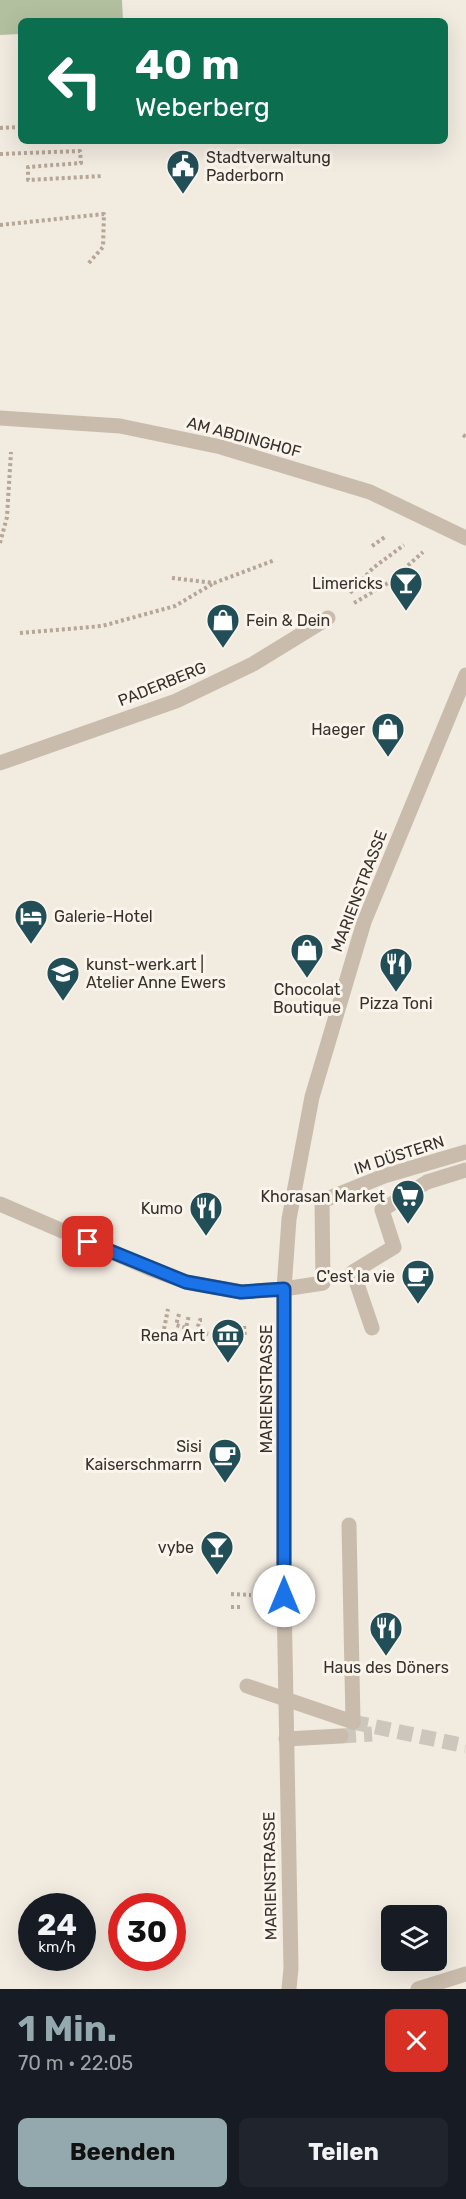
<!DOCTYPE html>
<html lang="de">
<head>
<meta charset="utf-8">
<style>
	:root { --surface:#171b24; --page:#20242c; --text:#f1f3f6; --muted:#9ea1a6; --accent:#94a9ae }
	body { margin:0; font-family:Rubik,sans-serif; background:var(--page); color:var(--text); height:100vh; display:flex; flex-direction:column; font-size:22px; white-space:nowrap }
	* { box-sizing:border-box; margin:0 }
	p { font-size:20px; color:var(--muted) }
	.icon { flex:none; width:33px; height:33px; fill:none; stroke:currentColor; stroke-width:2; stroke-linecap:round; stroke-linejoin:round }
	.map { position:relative; height:1989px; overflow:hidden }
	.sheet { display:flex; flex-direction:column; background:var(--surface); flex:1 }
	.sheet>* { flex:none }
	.banner { position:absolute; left:18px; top:18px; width:430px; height:126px; border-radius:9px; box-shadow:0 6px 24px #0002; background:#0b6e4f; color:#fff; overflow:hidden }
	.tools { position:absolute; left:381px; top:1905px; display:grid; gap:12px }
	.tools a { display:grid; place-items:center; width:66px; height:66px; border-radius:9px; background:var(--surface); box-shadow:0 6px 24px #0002; font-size:30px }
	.speed { position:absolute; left:18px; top:1893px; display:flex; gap:12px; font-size:30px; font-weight:700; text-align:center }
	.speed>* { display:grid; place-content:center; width:78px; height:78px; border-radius:50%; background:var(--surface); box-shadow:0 6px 24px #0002; line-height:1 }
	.speed small { font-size:15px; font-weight:400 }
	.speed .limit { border:9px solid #d22; background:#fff; color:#111 }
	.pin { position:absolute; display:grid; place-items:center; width:51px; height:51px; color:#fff; margin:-26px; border-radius:12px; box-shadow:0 3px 9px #0006 }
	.me { position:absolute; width:66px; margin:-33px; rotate:0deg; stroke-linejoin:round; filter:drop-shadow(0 0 4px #0008) }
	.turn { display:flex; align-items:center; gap:21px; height:126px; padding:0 18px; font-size:27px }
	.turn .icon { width:78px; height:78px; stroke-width:2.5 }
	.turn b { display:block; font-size:42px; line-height:51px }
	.round { display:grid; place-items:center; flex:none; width:63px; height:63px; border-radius:9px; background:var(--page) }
	.overview { display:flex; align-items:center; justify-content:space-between; height:102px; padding:0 18px }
	h1 { font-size:36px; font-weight:700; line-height:45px; color:var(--accent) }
	.primary-button { display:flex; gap:12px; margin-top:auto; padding:12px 18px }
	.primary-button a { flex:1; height:69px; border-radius:9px; background:var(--accent); color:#111; font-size:24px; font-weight:700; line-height:69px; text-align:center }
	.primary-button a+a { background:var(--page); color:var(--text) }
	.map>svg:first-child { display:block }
</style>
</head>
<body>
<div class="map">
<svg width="466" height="1989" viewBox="0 0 466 1989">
	<rect width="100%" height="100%" fill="#f2ebe0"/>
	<!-- green -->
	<polygon fill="#b2c0a0" points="0,0 122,0 123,21 21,21 21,34 0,35"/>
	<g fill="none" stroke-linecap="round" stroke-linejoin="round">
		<!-- minor-tunnel -->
		<g stroke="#cdc6bc" stroke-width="15" stroke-dasharray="15 8" stroke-linecap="butt">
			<polyline points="353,1722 466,1746"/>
			<polyline points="341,1736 372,1734"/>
		</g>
		<!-- path -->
		<g stroke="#b5a696" stroke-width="4" stroke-dasharray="3 3" stroke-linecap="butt">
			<polyline points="0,128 21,127"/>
			<polyline points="0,154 80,151 81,163 28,167 28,180 103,176"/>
			<polyline points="0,225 104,214 103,247 87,265"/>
			<polyline points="463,435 466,437"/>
			<polyline points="0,543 7,517 11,452"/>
			<polyline points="372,546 385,537"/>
			<polyline points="172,578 214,583 275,560"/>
			<polyline points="350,593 373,568 404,545"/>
			<polyline points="354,603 388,583 423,552"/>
			<polyline points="20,633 102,626 175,606 214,583"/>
			<polyline points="179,1314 176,1325 186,1328 189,1315"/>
			<polyline points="202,1320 200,1320 196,1332 223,1336 245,1337 244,1325"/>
			<polyline points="164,1329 168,1309"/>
			<polyline points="231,1594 251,1595"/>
			<polyline points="231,1607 241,1607"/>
		</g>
		<!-- minor -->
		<g stroke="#c9bcac" stroke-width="15">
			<polyline points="0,418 120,426 221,447 370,492 466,538"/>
			<polyline points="0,763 176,701 253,664 328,618"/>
			<polyline points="0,1204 153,1270 186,1282 241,1292 284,1289 323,1283 322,1201 384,1176 466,1152"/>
			<polyline points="372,1328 353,1272 394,1247 382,1210 427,1182 466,1170"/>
			<polyline points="349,1525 353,1722"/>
			<polyline points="286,1739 341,1736"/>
			<polyline points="289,1989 291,1968 284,1596 284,1289 289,1219 312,1097 364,922 466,675"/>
			<polyline points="418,1989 466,1974"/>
		</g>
		<!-- minor-bridge -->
		<polyline stroke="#c9bcac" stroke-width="15" points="247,1686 353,1722"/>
	</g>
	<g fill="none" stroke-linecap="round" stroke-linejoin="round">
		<!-- route casing -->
		<g stroke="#114b97" stroke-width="15">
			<polyline id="route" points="88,1242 186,1282 241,1292 284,1289 284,1596"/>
		</g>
		<!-- route -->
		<use href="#route" stroke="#1a73e8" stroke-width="10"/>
	</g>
	<!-- icons -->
	<defs>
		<g id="civic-pin" transform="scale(1.725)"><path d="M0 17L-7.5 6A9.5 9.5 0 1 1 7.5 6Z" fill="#224e57" stroke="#f9f4ec"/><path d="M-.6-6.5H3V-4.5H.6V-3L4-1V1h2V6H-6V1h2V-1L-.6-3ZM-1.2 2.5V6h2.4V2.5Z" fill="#fff"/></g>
		<g id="bar-pin" transform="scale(1.725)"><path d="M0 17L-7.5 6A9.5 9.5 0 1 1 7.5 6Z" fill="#224e57" stroke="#f9f4ec"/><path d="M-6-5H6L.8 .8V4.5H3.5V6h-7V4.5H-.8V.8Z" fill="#fff"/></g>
		<g id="shop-pin" transform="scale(1.725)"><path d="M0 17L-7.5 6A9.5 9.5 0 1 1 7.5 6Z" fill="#224e57" stroke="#f9f4ec"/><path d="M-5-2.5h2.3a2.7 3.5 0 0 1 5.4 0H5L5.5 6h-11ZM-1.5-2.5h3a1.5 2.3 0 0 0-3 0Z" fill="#fff"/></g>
		<g id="hotel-pin" transform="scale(1.725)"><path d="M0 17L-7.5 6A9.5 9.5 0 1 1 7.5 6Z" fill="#224e57" stroke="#f9f4ec"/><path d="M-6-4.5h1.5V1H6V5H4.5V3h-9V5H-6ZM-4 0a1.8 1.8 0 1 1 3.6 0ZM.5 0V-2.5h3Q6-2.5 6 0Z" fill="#fff"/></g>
		<g id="restaurant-pin" transform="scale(1.725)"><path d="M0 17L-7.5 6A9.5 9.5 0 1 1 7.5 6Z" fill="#224e57" stroke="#f9f4ec"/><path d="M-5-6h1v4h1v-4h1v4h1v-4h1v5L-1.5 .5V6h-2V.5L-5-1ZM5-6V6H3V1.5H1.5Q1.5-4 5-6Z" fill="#fff"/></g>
		<g id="school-pin" transform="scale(1.725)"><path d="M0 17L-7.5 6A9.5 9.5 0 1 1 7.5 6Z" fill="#224e57" stroke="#f9f4ec"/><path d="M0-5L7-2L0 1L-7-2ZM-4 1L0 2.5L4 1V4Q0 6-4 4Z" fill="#fff"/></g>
		<g id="supermarket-pin" transform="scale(1.725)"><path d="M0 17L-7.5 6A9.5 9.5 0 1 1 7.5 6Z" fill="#224e57" stroke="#f9f4ec"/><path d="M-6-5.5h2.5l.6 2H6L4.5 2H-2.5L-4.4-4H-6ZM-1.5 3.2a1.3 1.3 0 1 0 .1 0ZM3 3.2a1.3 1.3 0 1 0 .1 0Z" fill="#fff"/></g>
		<g id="cafe-pin" transform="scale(1.725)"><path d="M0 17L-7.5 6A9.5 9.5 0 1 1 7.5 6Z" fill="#224e57" stroke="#f9f4ec"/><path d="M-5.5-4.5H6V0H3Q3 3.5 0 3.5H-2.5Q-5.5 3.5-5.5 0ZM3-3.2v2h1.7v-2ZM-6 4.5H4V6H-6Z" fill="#fff"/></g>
		<g id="museum-pin" transform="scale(1.725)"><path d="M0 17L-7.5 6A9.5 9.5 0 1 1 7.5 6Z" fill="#224e57" stroke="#f9f4ec"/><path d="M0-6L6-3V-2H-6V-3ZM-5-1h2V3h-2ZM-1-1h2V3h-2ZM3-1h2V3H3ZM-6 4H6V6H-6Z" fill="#fff"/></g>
	</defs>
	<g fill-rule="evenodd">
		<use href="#civic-pin" x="183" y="166"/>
		<use href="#bar-pin" x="406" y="583"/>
		<use href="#shop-pin" x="223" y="620"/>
		<use href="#shop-pin" x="388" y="729"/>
		<use href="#hotel-pin" x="31" y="916"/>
		<use href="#shop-pin" x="307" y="950"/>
		<use href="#restaurant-pin" x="396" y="964"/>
		<use href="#school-pin" x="63" y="973"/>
		<use href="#supermarket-pin" x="408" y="1196"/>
		<use href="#restaurant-pin" x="206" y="1208"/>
		<use href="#cafe-pin" x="418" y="1276"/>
		<use href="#museum-pin" x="228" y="1335"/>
		<use href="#cafe-pin" x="225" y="1455"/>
		<use href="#bar-pin" x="217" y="1547"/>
		<use href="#restaurant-pin" x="386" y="1628"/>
	</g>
	<g text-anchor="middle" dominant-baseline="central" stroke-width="6" stroke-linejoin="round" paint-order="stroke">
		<!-- poi labels -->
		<g font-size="16" fill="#38302a" stroke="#f9f4ec" text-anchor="end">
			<text x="206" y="157" text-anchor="start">Stadtverwaltung<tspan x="206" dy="18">Paderborn</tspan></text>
			<text x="383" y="583">Limericks</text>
			<text x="246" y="620" text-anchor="start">Fein &amp; Dein</text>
			<text x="365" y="729">Haeger</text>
			<text x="54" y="916" text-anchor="start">Galerie-Hotel</text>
			<text x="86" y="964" text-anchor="start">kunst-werk.art |<tspan x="86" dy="18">Atelier Anne Ewers</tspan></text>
			<text x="307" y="989" text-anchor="middle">Chocolat<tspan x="307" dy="18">Boutique</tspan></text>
			<text x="396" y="1003" text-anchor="middle">Pizza Toni</text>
			<text x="385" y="1196">Khorasan Market</text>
			<text x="183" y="1208">Kumo</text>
			<text x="395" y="1276">C'est la vie</text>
			<text x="205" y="1335">Rena Art</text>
			<text x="202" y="1446">Sisi<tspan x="202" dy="18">Kaiserschmarrn</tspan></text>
			<text x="194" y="1547">vybe</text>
			<text x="386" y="1667" text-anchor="middle">Haus des Döners</text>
		</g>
		<!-- street labels -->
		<g font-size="16" fill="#38302a" stroke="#f9f4ec">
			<text transform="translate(244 437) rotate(15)">AM ABDINGHOF</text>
			<text transform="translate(162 684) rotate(-22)">PADERBERG</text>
			<text transform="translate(359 891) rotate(-69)">MARIENSTRASSE</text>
			<text transform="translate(399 1155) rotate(-18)">IM DÜSTERN</text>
			<text transform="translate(266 1389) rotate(-90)">MARIENSTRASSE</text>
			<text transform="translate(270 1876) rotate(-91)">MARIENSTRASSE</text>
		</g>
	</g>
</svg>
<div class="tools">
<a><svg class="icon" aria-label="layers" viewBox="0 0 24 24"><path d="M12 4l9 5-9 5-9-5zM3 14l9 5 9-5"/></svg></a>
</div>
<div class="speed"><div>24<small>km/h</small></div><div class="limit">30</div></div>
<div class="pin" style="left:88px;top:1242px;background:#d93025"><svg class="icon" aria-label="arrive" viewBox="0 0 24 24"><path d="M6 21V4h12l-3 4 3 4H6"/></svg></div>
<svg class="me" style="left:284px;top:1596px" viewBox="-20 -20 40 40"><circle r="19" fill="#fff"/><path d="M0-13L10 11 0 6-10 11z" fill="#1a73e8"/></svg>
<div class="banner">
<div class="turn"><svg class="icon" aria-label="left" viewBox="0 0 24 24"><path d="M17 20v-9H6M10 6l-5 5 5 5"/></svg><div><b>40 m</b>Weberberg</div></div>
</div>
</div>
<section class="sheet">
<div class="overview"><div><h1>1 Min.</h1><p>70 m · 22:05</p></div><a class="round" style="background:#d93025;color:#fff"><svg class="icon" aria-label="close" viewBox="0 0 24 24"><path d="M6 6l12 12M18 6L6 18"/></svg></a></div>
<div class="primary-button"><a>Beenden</a><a>Teilen</a></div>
</section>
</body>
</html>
